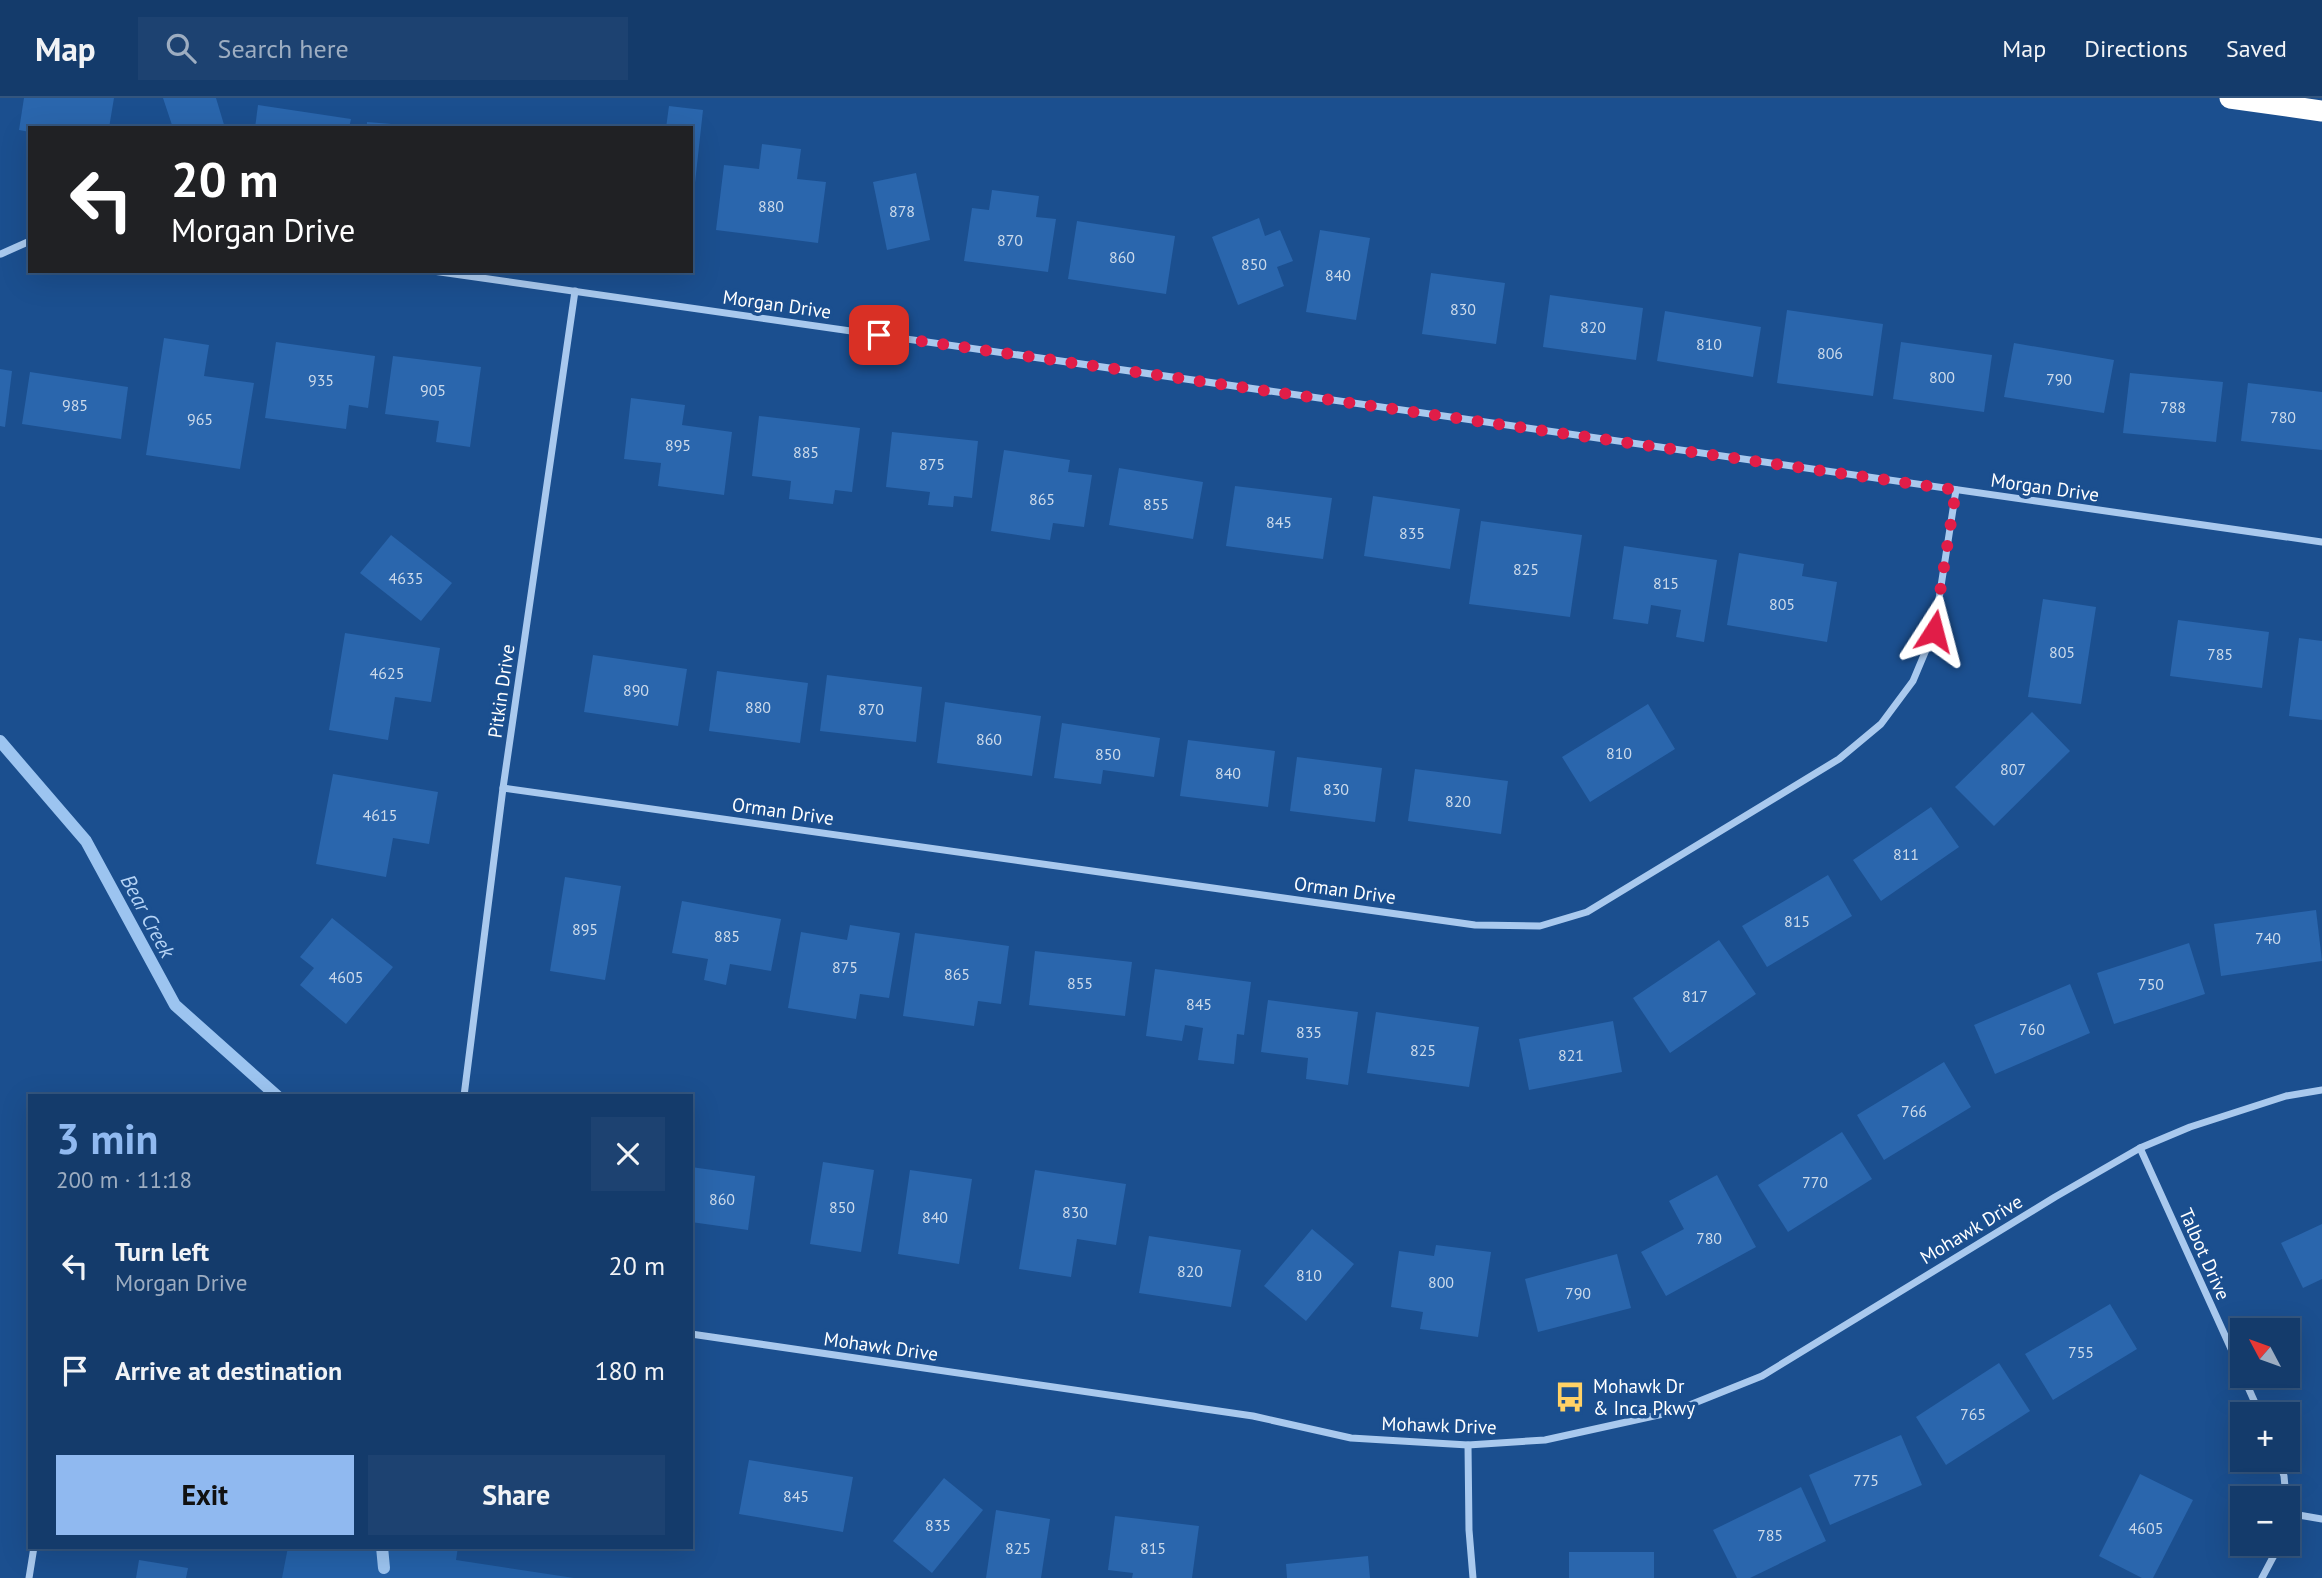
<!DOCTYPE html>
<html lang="en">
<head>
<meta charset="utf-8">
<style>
	:root { --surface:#143b6b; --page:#1d4271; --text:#f1f3f6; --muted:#9dadc1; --line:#33557e; --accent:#90b9f0 }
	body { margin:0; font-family:"PT Sans",sans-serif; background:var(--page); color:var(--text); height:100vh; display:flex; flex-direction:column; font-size:26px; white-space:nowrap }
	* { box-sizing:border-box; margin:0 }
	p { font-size:23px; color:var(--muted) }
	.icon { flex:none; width:38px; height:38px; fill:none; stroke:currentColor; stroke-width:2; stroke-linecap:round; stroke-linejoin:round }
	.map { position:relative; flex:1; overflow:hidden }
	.details { position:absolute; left:28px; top:996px; width:665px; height:455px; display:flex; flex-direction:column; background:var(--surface); border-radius:0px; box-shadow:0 7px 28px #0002,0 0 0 2px var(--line) }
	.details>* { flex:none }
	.guide { position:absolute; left:28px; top:28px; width:665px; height:147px; border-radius:0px; box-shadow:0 7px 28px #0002,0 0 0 2px var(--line); background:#202124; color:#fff; overflow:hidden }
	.needle { width:46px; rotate:311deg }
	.tools { position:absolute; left:2230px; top:1220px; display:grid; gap:14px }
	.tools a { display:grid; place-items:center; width:70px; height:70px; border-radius:0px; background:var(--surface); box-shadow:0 7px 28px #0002,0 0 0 2px var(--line); font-size:35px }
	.pin { position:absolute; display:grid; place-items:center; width:60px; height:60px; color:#fff; margin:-30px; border-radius:14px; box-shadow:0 4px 10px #0006 }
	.me { position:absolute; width:77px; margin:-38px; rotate:9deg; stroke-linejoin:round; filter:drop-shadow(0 0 5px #0008) }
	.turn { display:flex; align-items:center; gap:24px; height:147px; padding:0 28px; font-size:32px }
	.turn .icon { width:91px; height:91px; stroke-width:2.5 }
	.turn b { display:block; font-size:49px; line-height:60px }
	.round { display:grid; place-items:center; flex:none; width:74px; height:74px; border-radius:0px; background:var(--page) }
	.summary { display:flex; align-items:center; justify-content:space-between; height:119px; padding:0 28px }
	h1 { font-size:42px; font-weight:600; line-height:52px; color:var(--accent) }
	.button { display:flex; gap:14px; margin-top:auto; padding:14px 28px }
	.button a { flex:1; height:80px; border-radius:0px; background:var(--accent); color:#111; font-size:28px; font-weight:600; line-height:80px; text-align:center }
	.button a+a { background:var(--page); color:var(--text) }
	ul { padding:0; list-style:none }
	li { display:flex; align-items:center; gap:21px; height:105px; padding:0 28px }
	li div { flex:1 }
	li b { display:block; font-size:26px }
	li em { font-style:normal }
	header { display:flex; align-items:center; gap:42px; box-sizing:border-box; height:98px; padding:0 35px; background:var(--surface); border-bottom:2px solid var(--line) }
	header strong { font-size:33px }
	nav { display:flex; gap:38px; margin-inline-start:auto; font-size:24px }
	.search { width:490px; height:63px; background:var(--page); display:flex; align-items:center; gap:18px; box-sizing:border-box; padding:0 24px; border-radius:0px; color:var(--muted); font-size:26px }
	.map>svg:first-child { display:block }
</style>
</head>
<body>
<header>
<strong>Map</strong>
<div class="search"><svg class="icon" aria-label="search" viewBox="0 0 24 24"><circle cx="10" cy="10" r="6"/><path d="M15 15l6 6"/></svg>Search here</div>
<nav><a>Map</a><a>Directions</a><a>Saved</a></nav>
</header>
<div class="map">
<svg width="2322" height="1480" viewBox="0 0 2322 1480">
	<rect width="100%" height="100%" fill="#1b4f8f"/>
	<!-- green -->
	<polygon fill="#2461a8" points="288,1449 458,1449 456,1462 574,1480 282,1480"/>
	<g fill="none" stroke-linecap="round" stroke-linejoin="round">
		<!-- stream -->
		<g stroke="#9cc4f0" stroke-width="12">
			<polyline points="0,643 86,743 175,907 277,998"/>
			<polyline points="382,1449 384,1470"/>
		</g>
	</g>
	<!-- building -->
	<g fill="#2a66ad">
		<polygon points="24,0 114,0 109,30 30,30 30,34 19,32"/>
		<polygon points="163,0 216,0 225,30 173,30"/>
		<polygon points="258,7 351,21 349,30 255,30"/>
		<polygon points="669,8 703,12 693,103 691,102 691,30 666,30"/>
		<polygon points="367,24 416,28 416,30 367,30"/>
		<polygon points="762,46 801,51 797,81 826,84 818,145 716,132 724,67 759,71"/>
		<polygon points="916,75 930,142 887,152 873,84"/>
		<polygon points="992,92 1039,98 1036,119 1056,121 1048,174 964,163 972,110 989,112"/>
		<polygon points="1259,120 1265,138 1280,132 1293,163 1277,169 1284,188 1238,207 1212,139"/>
		<polygon points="1077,123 1175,138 1166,196 1068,181"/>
		<polygon points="1320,132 1370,140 1356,222 1306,214"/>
		<polygon points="1431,175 1505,185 1496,246 1422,236"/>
		<polygon points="1550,197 1643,210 1636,262 1543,249"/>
		<polygon points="1787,212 1883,226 1873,298 1777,285"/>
		<polygon points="1665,213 1761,229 1753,279 1657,263"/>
		<polygon points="164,240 209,247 204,278 254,285 240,371 146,357"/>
		<polygon points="276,244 375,258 368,310 349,307 346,331 265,320"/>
		<polygon points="1901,244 1992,257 1984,314 1893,301"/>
		<polygon points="2014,245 2114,262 2104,315 2004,299"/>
		<polygon points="393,258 481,269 470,349 436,344 439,323 385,316"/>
		<polygon points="0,271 12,273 5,329 0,328"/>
		<polygon points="30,274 128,289 121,341 22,326"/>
		<polygon points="2130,275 2223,284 2216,344 2123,335"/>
		<polygon points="2248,285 2322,294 2322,352 2241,343"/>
		<polygon points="631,300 685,307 682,327 732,334 724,397 658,388 661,365 624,361"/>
		<polygon points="759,318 860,330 852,394 835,392 833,406 789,401 791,383 752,378"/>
		<polygon points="892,334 978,343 972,400 954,398 953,409 928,407 930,394 886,389"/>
		<polygon points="1004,352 1070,362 1068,374 1092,377 1084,429 1053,425 1050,442 991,433"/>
		<polygon points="1119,370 1203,384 1193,441 1109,427"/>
		<polygon points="1235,388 1332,400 1323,461 1226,448"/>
		<polygon points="1373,398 1460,411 1450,471 1364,458"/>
		<polygon points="1481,423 1582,437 1570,519 1469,506"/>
		<polygon points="391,437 452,485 421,523 360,475"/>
		<polygon points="1624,448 1717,462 1704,544 1676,539 1681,512 1651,507 1648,526 1613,521"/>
		<polygon points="1739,455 1804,466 1802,478 1837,484 1827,544 1727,527"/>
		<polygon points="2043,501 2096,509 2081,606 2028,599"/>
		<polygon points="2178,522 2269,534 2262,590 2170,578"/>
		<polygon points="345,535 440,550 431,604 395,599 388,642 329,632"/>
		<polygon points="2299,540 2322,543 2322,622 2289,618"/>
		<polygon points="593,557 687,571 678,628 584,614"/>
		<polygon points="717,573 808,585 800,645 709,633"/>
		<polygon points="827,577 922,589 916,644 820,633"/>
		<polygon points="945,604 1041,618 1032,678 937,665"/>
		<polygon points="1648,606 1675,651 1590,704 1562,659"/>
		<polygon points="2032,614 2070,653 1994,728 1955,689"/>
		<polygon points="1062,625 1160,640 1154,679 1103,672 1101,686 1054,680"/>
		<polygon points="1188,642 1275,653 1268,709 1180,698"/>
		<polygon points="1297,659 1382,670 1375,724 1290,713"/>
		<polygon points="1415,671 1508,683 1501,736 1408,723"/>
		<polygon points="333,676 438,694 429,746 393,740 386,779 316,766"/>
		<polygon points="1931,709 1959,749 1881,803 1853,762"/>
		<polygon points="1828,777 1852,818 1767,869 1742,828"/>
		<polygon points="565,779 621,788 605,882 550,873"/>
		<polygon points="682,803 781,821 771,873 730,866 726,887 704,882 708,861 672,855"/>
		<polygon points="2316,812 2322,863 2221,878 2214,826"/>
		<polygon points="332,820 393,869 346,926 300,887 314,870 300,859"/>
		<polygon points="850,827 900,835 889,900 860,896 856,921 788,910 801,834 847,842"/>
		<polygon points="915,835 1009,848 1001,906 978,903 974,928 903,918"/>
		<polygon points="1719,842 1756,896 1670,955 1633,900"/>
		<polygon points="2189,845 2205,896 2114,926 2097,875"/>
		<polygon points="1035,853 1132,864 1125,918 1029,907"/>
		<polygon points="1155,871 1251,884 1244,937 1237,936 1234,966 1198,962 1203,930 1185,927 1182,943 1146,938"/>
		<polygon points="2070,886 2090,935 1995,976 1974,927"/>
		<polygon points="1268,902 1358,914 1348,987 1306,981 1308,960 1261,954"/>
		<polygon points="1376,914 1479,929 1469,989 1367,975"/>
		<polygon points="1613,923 1622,974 1529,992 1519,941"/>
		<polygon points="1944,964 1971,1009 1884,1062 1857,1017"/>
		<polygon points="1842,1034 1872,1081 1788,1134 1758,1087"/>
		<polygon points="823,1064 874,1072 861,1154 810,1146"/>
		<polygon points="691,1069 755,1078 748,1132 691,1124"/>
		<polygon points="910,1072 972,1081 959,1166 898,1156"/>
		<polygon points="1035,1072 1126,1086 1116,1147 1077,1141 1071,1179 1019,1171"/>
		<polygon points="1717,1077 1756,1149 1666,1198 1641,1154 1684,1131 1669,1103"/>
		<polygon points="2322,1126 2322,1181 2303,1190 2281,1145"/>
		<polygon points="1312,1131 1354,1166 1306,1223 1264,1188"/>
		<polygon points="1149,1138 1241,1152 1231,1209 1139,1195"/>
		<polygon points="1436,1147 1491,1154 1478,1239 1420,1231 1423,1214 1391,1209 1399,1153 1434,1158"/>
		<polygon points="1617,1156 1631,1210 1538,1234 1525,1181"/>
		<polygon points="2110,1206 2137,1251 2053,1302 2025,1256"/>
		<polygon points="1999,1265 2030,1313 1946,1367 1916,1319"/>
		<polygon points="1901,1337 1922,1387 1830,1427 1809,1377"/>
		<polygon points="749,1362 853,1379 843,1434 739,1416"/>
		<polygon points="2140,1376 2193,1402 2153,1480 2142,1480 2099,1458"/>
		<polygon points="944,1380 983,1412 932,1475 893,1443"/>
		<polygon points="1801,1389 1826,1443 1750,1480 1737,1480 1713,1432"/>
		<polygon points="996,1412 1050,1421 1041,1480 986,1480"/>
		<polygon points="1115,1418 1199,1428 1192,1480 1132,1480 1133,1475 1108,1472"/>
		<rect x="1569" y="1454" width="85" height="26"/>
		<polygon points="1368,1458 1370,1480 1287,1480 1286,1466"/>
		<polygon points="139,1462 188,1470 186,1480 136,1480"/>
	</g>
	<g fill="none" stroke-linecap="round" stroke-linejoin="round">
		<!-- street -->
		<g stroke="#a9c9ee" stroke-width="7">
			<polyline points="1,156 30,143"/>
			<polyline points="433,173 2322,444"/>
			<polyline points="503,690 1475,827 1540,828 1587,814 1839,661 1881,626 1913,583 1934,533 1956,392"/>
			<polyline points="464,998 503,690 575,193"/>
			<polyline points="2140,1050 2242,1275"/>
			<polyline points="691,1236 1253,1318 1351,1340 1468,1347 1545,1342 1672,1314 1762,1278 2055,1099 2140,1050 2190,1029 2286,998 2322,992"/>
			<polyline points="2243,1278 2260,1316"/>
			<polyline points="1468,1347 1469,1432 1473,1480"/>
			<polyline points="2279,1362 2284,1378 2286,1400"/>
			<polyline points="2287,1415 2322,1421"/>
			<polyline points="29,1480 34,1449"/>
			<polyline points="2262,1480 2280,1446"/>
		</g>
		<!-- highway -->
		<polyline stroke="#fff" stroke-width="21" points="2230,0 2322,13"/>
	</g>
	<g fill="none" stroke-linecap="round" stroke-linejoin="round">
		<!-- route -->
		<polyline stroke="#e11d48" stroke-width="12" stroke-dasharray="0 21.6" points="879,237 1956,392 1934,533"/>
	</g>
	<!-- icons -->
	<defs>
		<g id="bus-bare" transform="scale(2.415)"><path d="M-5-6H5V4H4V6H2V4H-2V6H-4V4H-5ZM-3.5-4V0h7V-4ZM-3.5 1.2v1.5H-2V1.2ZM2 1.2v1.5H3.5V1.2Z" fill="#ffd166" stroke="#1b4f8f" stroke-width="2.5" paint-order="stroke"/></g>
	</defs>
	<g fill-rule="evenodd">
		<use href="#bus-bare" x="1570" y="1299"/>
	</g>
	<g text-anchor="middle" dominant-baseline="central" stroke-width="7" stroke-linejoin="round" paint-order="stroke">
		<!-- number labels -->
		<g font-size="16" fill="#cad9ea">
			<text x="771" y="108">880</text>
			<text x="902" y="113">878</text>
			<text x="1010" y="142">870</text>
			<text x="1122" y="159">860</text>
			<text x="1254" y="166">850</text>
			<text x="1338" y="177">840</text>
			<text x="1463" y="211">830</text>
			<text x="1593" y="229">820</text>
			<text x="1709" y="246">810</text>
			<text x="1830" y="255">806</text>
			<text x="1942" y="279">800</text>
			<text x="2059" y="281">790</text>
			<text x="321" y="282">935</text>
			<text x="433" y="292">905</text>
			<text x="75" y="307">985</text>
			<text x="2173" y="309">788</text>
			<text x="2283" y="319">780</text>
			<text x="200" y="321">965</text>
			<text x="678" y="347">895</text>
			<text x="806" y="354">885</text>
			<text x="932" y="366">875</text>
			<text x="1042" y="401">865</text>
			<text x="1156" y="406">855</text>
			<text x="1279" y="424">845</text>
			<text x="1412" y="435">835</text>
			<text x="1526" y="471">825</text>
			<text x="406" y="480">4635</text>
			<text x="1666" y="485">815</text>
			<text x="1782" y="506">805</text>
			<text x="2062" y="554">805</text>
			<text x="2220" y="556">785</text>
			<text x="387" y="575">4625</text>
			<text x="636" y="592">890</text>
			<text x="758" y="609">880</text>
			<text x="871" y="611">870</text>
			<text x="989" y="641">860</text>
			<text x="1619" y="655">810</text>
			<text x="1108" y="656">850</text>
			<text x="2013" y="671">807</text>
			<text x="1228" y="675">840</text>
			<text x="1336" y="691">830</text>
			<text x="1458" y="703">820</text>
			<text x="380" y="717">4615</text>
			<text x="1906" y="756">811</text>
			<text x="1797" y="823">815</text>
			<text x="585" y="831">895</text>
			<text x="727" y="838">885</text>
			<text x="2268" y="840">740</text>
			<text x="845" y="869">875</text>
			<text x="957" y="876">865</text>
			<text x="346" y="879">4605</text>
			<text x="1080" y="885">855</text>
			<text x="2151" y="886">750</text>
			<text x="1695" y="898">817</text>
			<text x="1199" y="906">845</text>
			<text x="2032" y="931">760</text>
			<text x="1309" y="934">835</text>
			<text x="1423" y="952">825</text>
			<text x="1571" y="957">821</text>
			<text x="1914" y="1013">766</text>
			<text x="1815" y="1084">770</text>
			<text x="722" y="1101">860</text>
			<text x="842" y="1109">850</text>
			<text x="1075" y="1114">830</text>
			<text x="935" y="1119">840</text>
			<text x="1709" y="1140">780</text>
			<text x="1190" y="1173">820</text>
			<text x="1309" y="1177">810</text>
			<text x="1441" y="1184">800</text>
			<text x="1578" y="1195">790</text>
			<text x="2081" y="1254">755</text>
			<text x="1973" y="1316">765</text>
			<text x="1866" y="1382">775</text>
			<text x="796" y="1398">845</text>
			<text x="938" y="1427">835</text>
			<text x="2146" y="1430">4605</text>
			<text x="1770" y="1437">785</text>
			<text x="1018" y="1450">825</text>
			<text x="1153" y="1450">815</text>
		</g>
		<!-- street labels -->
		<g font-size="19" fill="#fff" stroke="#1b4f8f">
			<text transform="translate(777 206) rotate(8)">Morgan Drive</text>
			<text transform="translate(2045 389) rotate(8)">Morgan Drive</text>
			<text transform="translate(501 593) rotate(-82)">Pitkin Drive</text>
			<text transform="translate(783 713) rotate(8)">Orman Drive</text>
			<text transform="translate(1345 792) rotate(8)">Orman Drive</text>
			<text transform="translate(1971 1131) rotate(-31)">Mohawk Drive</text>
			<text transform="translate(2205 1156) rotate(66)">Talbot Drive</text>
			<text transform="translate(881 1248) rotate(8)">Mohawk Drive</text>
			<text transform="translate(1439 1327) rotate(2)">Mohawk Drive</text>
		</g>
		<!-- poi labels -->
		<g font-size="19" fill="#fff" stroke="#1b4f8f" text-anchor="start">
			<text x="1593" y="1288">Mohawk Dr<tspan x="1593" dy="22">&amp; Inca Pkwy</tspan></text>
		</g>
		<!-- water labels -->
		<g font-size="21" font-style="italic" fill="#b5d3f5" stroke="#1b4f8f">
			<text transform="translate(148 818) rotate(62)">Bear Creek</text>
		</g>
	</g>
</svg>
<div class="tools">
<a><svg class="needle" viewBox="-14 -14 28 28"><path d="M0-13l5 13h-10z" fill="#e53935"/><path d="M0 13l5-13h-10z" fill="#9dadc1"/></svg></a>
<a>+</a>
<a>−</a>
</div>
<div class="pin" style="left:879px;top:237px;background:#d93025"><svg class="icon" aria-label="arrive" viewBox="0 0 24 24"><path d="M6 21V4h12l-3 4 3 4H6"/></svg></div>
<svg class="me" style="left:1934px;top:533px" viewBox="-20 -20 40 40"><path d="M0-17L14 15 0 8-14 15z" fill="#e11d48" stroke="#fff" stroke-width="4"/></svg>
<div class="guide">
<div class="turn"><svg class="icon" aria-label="left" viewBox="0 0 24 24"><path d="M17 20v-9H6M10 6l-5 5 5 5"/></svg><div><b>20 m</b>Morgan Drive</div></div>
</div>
<section class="details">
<div class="summary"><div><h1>3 min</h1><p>200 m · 11:18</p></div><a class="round"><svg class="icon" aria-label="close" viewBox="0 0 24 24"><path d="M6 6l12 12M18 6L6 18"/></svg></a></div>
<ul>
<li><svg class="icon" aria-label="left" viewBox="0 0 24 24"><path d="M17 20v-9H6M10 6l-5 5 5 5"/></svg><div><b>Turn left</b><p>Morgan Drive</p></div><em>20 m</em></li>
<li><svg class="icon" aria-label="arrive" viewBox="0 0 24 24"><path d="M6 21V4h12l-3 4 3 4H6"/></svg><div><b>Arrive at destination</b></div><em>180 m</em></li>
</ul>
<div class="button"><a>Exit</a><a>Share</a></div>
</section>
</div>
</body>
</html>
